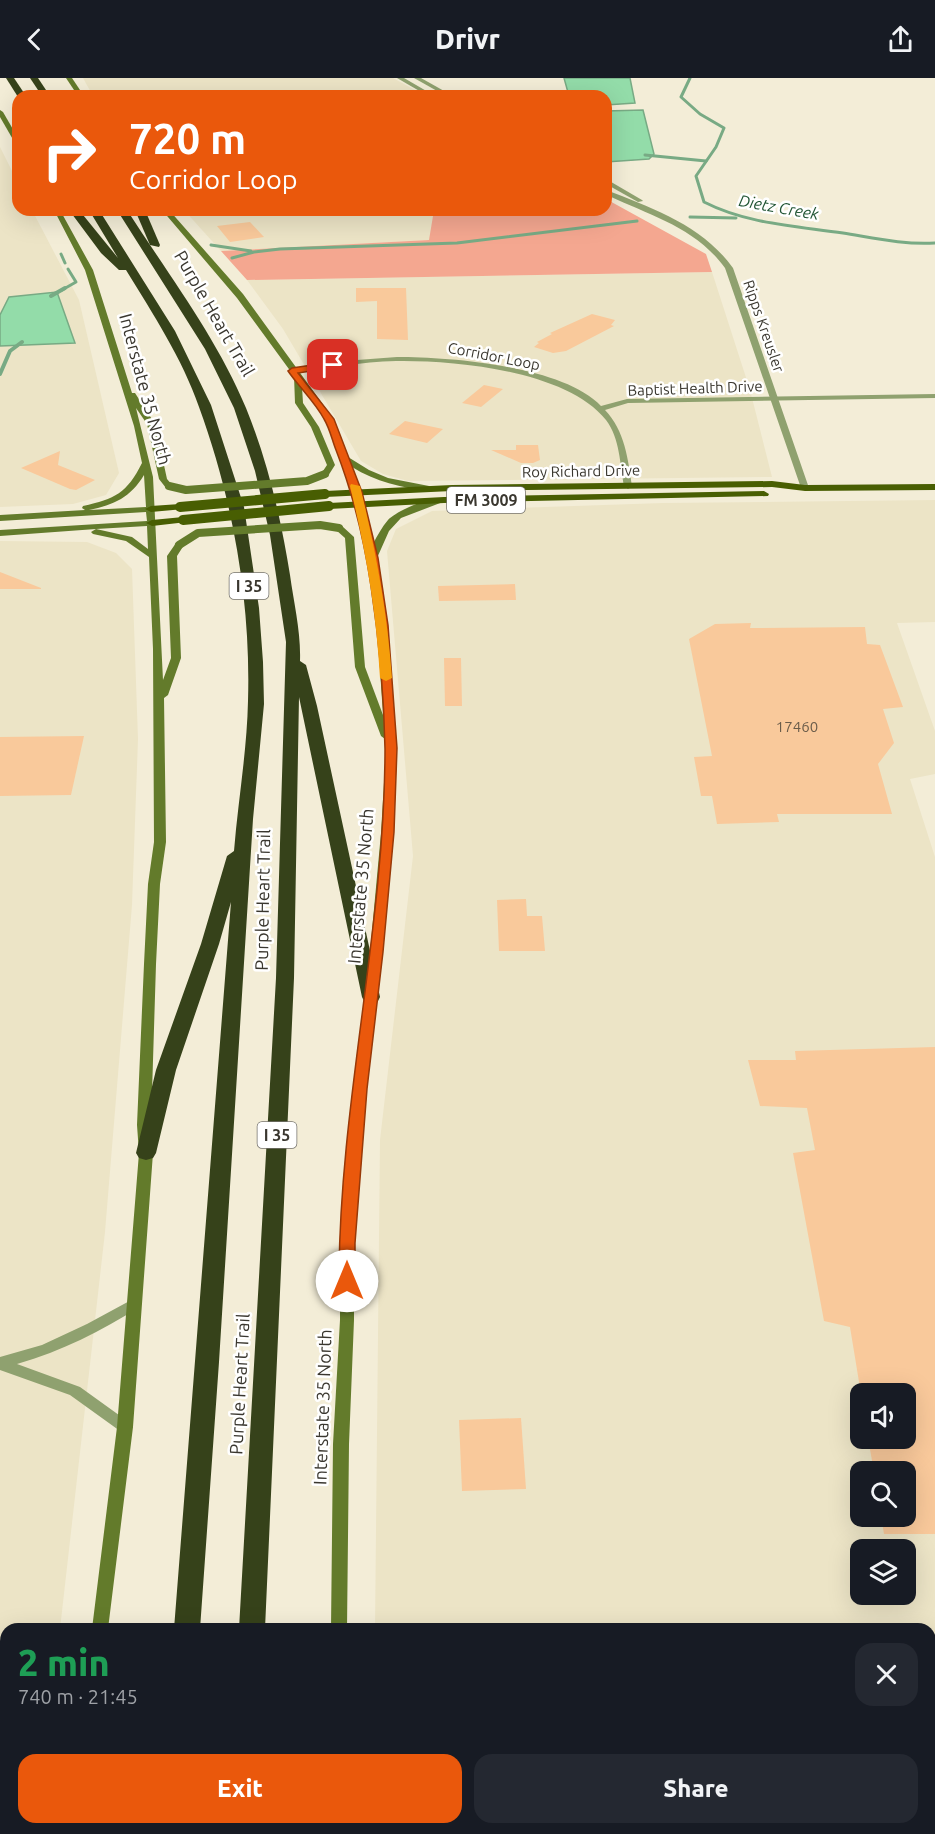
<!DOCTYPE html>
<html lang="en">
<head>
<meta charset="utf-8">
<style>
	:root { --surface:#171b24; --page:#242831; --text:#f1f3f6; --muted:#9ea1a6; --accent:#ea580c }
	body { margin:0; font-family:Ubuntu,sans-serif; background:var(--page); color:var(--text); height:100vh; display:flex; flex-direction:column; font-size:22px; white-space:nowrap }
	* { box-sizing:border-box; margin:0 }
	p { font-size:20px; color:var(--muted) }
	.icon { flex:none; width:33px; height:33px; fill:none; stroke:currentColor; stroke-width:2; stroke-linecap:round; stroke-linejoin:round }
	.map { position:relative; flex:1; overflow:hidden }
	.details { position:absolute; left:0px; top:1545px; width:936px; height:212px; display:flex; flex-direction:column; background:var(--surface); border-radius:18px 18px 0 0; box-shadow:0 6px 24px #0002 }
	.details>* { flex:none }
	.banner { position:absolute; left:12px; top:12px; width:600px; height:126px; border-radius:18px; box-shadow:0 6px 24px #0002; background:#ea580c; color:#fff; overflow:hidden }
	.fabs { position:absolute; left:850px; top:1305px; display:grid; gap:12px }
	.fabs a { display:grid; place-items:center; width:66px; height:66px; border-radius:12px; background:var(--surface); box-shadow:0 6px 24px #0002; font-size:30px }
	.pin { position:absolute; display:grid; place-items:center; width:51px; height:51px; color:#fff; margin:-26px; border-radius:12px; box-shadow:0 3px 9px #0006 }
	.me { position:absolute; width:66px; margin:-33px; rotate:0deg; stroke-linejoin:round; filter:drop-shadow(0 0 4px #0008) }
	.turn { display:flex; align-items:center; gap:21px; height:126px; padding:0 18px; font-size:27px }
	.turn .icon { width:78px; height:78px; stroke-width:2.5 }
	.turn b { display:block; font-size:42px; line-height:51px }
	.round { display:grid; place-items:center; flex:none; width:63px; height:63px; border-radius:18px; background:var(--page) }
	.headline { display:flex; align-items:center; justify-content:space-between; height:102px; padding:0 18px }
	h1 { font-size:36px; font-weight:800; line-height:45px; color:#1e9e55 }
	.primary-button { display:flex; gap:12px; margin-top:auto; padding:12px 18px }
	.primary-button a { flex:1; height:69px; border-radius:18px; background:var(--accent); color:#fff; font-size:24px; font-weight:800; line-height:69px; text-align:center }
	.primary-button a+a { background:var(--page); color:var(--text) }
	header { display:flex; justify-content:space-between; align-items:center; height:78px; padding:0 18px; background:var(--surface); font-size:27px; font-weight:800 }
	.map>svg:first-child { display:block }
</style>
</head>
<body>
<header><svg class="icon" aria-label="back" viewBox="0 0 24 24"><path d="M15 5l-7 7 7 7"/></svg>Drivr<svg class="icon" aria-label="share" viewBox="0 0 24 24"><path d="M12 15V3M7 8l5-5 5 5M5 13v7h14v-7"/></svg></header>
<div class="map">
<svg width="935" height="1756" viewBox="0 0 935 1756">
	<rect width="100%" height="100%" fill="#f3edd7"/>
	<!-- built -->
	<g fill="#ece4c6" fill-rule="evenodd">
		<polygon points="83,0 393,0 426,18 93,18"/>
		<polygon points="0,69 18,105 18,132 32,132 79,222 119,395 106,417 73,426 0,429"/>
		<polygon points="184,132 434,132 430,162 221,173"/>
		<polygon points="712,194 750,312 772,399 408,403 383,396 361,383 283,251 247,202"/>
		<path d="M 935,422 L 935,544 L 897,545 L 935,653 L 935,696 L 910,701 L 935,779 L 935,1756 L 374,1756 L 374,1751 L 930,1750 L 930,1551 L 375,1551 L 380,1062 L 413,778 L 387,473 L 396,451 L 432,433 L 663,425 ZM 861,1316 L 906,1316 L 906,1360 L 861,1360 ZM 861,1394 L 906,1394 L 906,1438 L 861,1438 ZM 861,1472 L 906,1472 L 906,1516 L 861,1516 Z"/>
		<polygon points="0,463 87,464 116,475 132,491 138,661 132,827 105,1154 60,1551 6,1551 6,1750 34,1751 34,1756 0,1756"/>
	</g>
	<!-- green -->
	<polygon fill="#f4a790" points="606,121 706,176 712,194 247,202 221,173 429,162 434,132 606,132"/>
	<!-- water -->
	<g fill="#93dca9" stroke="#78aa84" stroke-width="1.5">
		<polygon points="564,0 630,0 635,25 606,27 606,18 569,18"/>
		<polygon points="643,32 654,76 649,81 606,84 606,33"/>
		<polygon points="57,214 75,265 0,268 0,237 9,219"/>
	</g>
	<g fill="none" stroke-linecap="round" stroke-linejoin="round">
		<!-- stream-far1 -->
		<g stroke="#78aa84" stroke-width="3">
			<path d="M 690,0 L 681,19 L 700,36 L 724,50 L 716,69 L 696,98 L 704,124 C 747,146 796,148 843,155 C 874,160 904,167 935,165"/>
			<polyline points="645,77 706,83"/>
			<polyline points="690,139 736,140"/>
			<polyline points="211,167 251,173"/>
			<polyline points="61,176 65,185"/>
			<polyline points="232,180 254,174 280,171 457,165 637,143"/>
			<polyline points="62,212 76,204 68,191"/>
		</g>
		<!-- stream -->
		<g stroke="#78aa84" stroke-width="4">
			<polyline points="51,218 65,210"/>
			<polyline points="0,296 10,273 22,264"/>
		</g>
	</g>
	<!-- building -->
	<g fill="#f9c99b">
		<polygon points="250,144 264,159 230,164 217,148"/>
		<polygon points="356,210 406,210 408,262 377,261 377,223 356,224"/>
		<polygon points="592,236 615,242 611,247 614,248 566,273 553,275 534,269 539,265 537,264 552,256 550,255"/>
		<polygon points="484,307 503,311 481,329 462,325"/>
		<polygon points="405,343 443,351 427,365 389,356"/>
		<polygon points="516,367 538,367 540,382 533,385 521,385 491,372 516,372"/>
		<polygon points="60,373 58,387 95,402 76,412 70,411 21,390"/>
		<polygon points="0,494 41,510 41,511 0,511"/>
		<polygon points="515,506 516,522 439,523 438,508"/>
		<polygon points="751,545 750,550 865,549 867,566 880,567 903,629 883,631 894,665 878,686 892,736 777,736 779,744 717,746 712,718 701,718 694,679 712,678 689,561 715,546"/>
		<polygon points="444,580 461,580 462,628 445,628"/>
		<polygon points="84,658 71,717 0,718 0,659"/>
		<polygon points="526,821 527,838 542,838 545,873 499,873 497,822"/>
		<polygon points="935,969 935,1456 884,1456 881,1438 906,1438 906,1394 874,1394 868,1360 906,1360 906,1316 861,1316 850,1249 824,1243 793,1075 815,1072 807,1030 760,1028 748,982 796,982 795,973"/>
		<polygon points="521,1340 526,1411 462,1413 459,1342"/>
	</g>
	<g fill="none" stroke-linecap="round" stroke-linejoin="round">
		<!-- minor -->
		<g fill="#8fa16f" fill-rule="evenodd">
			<path d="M 397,279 C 451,279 563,288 601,328 L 627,321 L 935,316 L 935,320 L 628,325 L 605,332 C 625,353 628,381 632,408 L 628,411 L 624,408 C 620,387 620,360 606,342 C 567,293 456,282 396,283 C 361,284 327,290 292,295 L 288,293 L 292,291 L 357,282 Z"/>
			<path d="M 135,1220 L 140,1221 L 142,1225 L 140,1229 C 100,1253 63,1273 17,1286 L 80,1309 L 130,1345 L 133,1349 L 130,1353 L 125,1355 L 120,1353 L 70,1317 L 0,1292 L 0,1279 L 42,1267 L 87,1246 Z"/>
		</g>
		<!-- tertiary -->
		<g fill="#8fa16f" fill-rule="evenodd">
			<polygon points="397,0 404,0 435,18 428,18"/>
			<polygon points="414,0 421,0 453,18 446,18"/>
			<polygon points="606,101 642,122 643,123 638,124 606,106"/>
			<path d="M 606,112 C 653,130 703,148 733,190 L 809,410 L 808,412 L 801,410 L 725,190 C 696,150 652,138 609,118 L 606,117 Z"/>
		</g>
		<!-- secondary -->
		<g fill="#637b2b" fill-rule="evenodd">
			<polygon points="66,0 72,0 84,18 78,18"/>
			<polygon points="0,32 3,34 18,60 18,67 15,65 0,39"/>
			<path d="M 54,132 L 60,132 L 93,192 L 132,315 L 135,315 L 155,346 L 167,401 L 173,408 L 166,410 L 159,401 L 147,346 L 136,330 L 153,399 L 163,602 L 171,580 L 167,478 L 176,465 L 179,464 L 184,467 L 177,478 L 181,580 L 168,617 L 164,620 L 166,764 L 160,806 L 156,886 L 151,1047 L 153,1075 L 133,1349 L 108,1551 L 92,1551 L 117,1349 L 139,1075 L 137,1047 L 144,886 L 148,806 L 154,764 L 153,571 L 149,479 L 126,463 L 93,456 L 91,454 L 96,451 L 0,458 L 0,452 L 147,443 L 146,434 L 0,443 L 0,437 L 85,432 L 82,430 L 83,428 C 115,421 127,415 142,385 L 134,348 L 85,192 ZM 144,397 L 146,429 L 89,432 C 114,427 131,419 144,397 ZM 147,448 L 148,471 L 132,459 L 96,451 Z"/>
			<path d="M 162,132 L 169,132 L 243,216 L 332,339 L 348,379 L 369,392 L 388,400 L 429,408 L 433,411 L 429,414 C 401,409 376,404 352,389 L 361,414 L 373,466 C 377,458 382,449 388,442 C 397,432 438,415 448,422 L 401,440 L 389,453 L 377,480 L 387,547 L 396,671 L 393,755 L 382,874 L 365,1011 L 354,1165 L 354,1242 L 349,1366 L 347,1551 L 331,1551 L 333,1366 L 340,1242 L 340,1165 L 353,1011 L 370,874 L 381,755 L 386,671 L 385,661 L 381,658 L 355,589 L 345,460 L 336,452 L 336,448 L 342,448 L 354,459 L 365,589 L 383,637 L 377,547 L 367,480 L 353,414 L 325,341 L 302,309 L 303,325 L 319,349 L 335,387 L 328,398 L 325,399 L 321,396 L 327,387 L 311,349 L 295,325 L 294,298 L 237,220 Z"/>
			<polygon points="68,1750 86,1750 85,1756 67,1756"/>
			<rect x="327" y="1750" width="18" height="6"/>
		</g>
		<!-- primary -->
		<g fill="#485e02" fill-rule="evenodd">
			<polygon points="772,403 805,407 935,406 935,412 805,413 772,409 452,413 325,419 320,416 325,413 452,407"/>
			<polygon points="764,413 769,416 768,418 444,425 329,431 323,428 329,425 444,419"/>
			<polygon points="180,426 184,427 184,431 151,434 145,431 151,428"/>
			<polygon points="183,439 189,442 187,444 152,448 146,445 152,442"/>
		</g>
		<!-- motorway -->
		<g fill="#36421a" fill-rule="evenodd">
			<polygon points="6,0 14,0 26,18 18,19"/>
			<polygon points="30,0 38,0 50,18 42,18"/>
			<path d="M 69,132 L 79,132 L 118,180 L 89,132 L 99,132 L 175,253 L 211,327 L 244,429 L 259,530 L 263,584 L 264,626 L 253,741 L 219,1284 L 200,1551 L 174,1551 L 231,824 L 219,866 L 176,992 L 156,1075 L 153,1080 L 146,1082 L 139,1080 L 136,1075 L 156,992 L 201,866 L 227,778 L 234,773 C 238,723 247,673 248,623 C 251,524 233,422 199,329 C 182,280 153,236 126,192 L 119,192 L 101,175 Z"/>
			<path d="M 117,132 L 127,132 C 168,196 217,260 246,330 C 268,384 281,441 290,497 C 294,526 301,554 300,583 L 306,587 L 317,628 L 380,919 L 378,923 L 364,923 L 362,919 L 299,619 L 294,900 L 265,1551 L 239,1551 L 276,900 L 286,564 L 270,457 L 255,393 L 234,330 L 205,271 Z"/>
			<polygon points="135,132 145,132 160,167 159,169 150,167"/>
			<polygon points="157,1750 185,1750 184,1756 156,1756"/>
			<polygon points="228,1750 256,1750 255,1756 227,1756"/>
		</g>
		<!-- secondary-bridge -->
		<g stroke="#637b2b" stroke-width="8">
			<polyline points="169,408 186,412 307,403 325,396"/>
			<polyline points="179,467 198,455 320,447 339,450"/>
		</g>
		<!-- primary-bridge -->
		<g stroke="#485e02" stroke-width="10">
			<polyline points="180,429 325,416"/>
			<polyline points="183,442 329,428"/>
		</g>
	</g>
	<!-- route -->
	<path fill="#ea580c" stroke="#983908" stroke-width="1.5" d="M 333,284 L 336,285 L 336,289 L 298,295 L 334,341 L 362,414 L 378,480 L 388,547 L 397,670 L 394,754 L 383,874 L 367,1011 L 355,1165 L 355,1203 L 352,1207 L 341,1207 L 339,1203 C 339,1025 385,849 385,671 C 384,617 379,561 371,508 C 364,461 353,416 336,372 C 332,362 330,351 324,341 C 315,324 299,309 288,293 L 292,290 Z"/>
	<!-- slow -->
	<path fill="#f59e0b" d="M 351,406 L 360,408 C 376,474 387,531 392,600 L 386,603 L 380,600 C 376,531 366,474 350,408 Z"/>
	<g text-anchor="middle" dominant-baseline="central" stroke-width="5" stroke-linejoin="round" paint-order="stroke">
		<!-- far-street labels -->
		<g font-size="15" fill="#3a372f" stroke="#fff">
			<text transform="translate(764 248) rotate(71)">Ripps Kreusler</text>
			<text transform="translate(494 278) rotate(11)">Corridor Loop</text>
			<text transform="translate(695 310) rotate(-2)">Baptist Health Drive</text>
			<text transform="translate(581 393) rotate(-1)">Roy Richard Drive</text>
		</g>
		<!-- number labels -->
		<g font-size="15" fill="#6a5c4a">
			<text x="797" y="648">17460</text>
		</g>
		<!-- far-water labels -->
		<g font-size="16" font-style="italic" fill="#205433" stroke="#fff">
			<text transform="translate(779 129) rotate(10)">Dietz Creek</text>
		</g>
		<!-- shield labels -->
		<g fill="#fff" stroke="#75736d" stroke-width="1.5">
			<rect x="447" y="409" width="78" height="26" rx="4.5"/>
			<rect x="229.5" y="495" width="39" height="26" rx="4.5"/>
			<rect x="257.5" y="1044" width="39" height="26" rx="4.5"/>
		</g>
		<g font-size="16" font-weight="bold" fill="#3a372f">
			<text x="486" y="422">FM 3009</text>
			<text x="249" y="508">I 35</text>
			<text x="277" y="1057">I 35</text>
		</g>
		<!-- street labels -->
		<g font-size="18" fill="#3a372f" stroke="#fff">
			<text transform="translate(215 235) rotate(60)">Purple Heart Trail</text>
			<text transform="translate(146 311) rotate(75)">Interstate 35 North</text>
			<text transform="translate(360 808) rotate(-85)">Interstate 35 North</text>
			<text transform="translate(262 822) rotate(-89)">Purple Heart Trail</text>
			<text transform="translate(239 1306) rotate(-87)">Purple Heart Trail</text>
			<text transform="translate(322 1329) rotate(-88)">Interstate 35 North</text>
		</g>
	</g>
</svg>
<div class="fabs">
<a><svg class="icon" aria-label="sound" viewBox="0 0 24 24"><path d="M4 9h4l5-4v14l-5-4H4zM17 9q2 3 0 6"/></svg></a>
<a><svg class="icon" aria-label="search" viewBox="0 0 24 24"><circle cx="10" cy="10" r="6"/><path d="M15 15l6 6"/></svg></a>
<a><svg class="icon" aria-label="layers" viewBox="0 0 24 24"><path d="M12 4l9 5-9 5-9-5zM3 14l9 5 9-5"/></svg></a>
</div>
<div class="pin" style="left:333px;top:287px;background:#d93025"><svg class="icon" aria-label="arrive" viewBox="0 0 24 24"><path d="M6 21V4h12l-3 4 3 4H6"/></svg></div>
<svg class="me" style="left:347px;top:1203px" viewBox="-20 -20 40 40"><circle r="19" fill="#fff"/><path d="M0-13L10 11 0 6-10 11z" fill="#ea580c"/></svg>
<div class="banner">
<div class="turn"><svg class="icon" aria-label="right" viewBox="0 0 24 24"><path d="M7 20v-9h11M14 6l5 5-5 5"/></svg><div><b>720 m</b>Corridor Loop</div></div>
</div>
<section class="details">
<div class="headline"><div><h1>2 min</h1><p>740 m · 21:45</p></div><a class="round"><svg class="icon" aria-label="close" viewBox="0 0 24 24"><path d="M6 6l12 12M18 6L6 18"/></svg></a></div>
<div class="primary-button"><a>Exit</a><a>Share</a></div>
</section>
</div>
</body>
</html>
